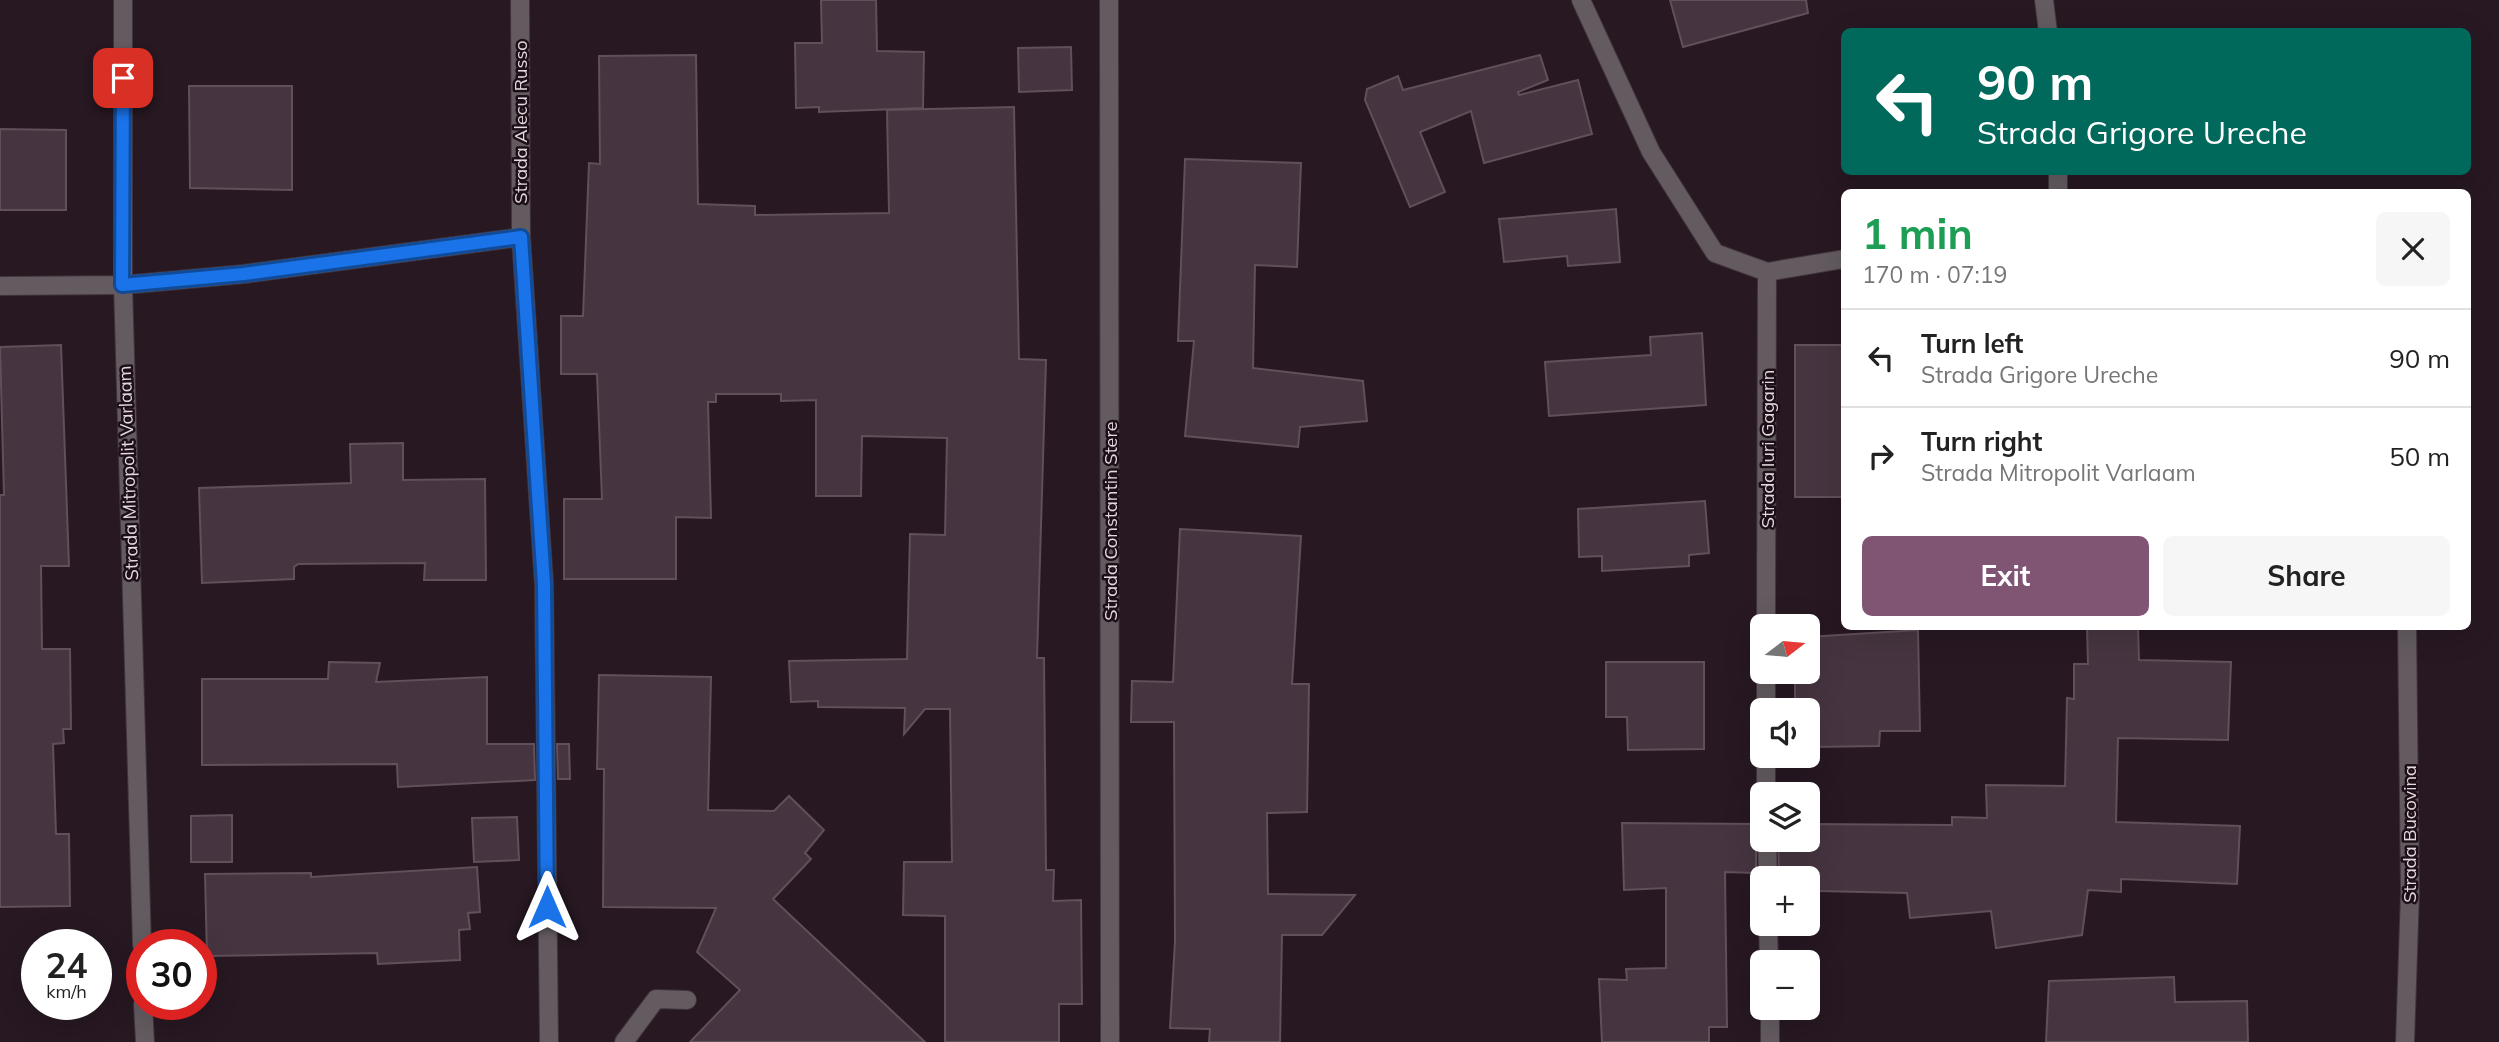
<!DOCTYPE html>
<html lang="en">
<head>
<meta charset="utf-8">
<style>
	:root { --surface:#fff; --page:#f6f6f6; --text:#222; --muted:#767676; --line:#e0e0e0; --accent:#805473 }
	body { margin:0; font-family:Mulish,sans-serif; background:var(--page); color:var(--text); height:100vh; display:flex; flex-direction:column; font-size:26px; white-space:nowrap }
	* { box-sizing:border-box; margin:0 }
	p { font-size:23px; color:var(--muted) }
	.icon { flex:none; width:38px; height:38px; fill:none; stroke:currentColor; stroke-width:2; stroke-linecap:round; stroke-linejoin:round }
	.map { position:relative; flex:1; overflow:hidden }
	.drawer { position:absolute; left:1841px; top:189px; width:630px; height:441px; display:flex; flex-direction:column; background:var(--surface); border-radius:10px; box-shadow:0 7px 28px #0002 }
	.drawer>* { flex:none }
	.hud { position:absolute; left:1841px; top:28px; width:630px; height:147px; border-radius:10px; box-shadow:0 7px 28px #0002; background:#00695c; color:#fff; overflow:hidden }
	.needle { width:46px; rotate:74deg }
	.controls { position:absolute; left:1750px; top:614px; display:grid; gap:14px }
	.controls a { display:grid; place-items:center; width:70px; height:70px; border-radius:10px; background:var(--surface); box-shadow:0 7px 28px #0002; font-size:35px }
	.speed { position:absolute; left:21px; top:929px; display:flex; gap:14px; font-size:35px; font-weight:700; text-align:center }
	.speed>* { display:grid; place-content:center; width:91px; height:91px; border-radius:50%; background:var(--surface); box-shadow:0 7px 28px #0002; line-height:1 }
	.speed small { font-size:18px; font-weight:400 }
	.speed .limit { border:10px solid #d22; background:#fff; color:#111 }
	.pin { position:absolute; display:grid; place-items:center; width:60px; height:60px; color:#fff; margin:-30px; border-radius:14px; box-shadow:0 4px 10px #0006 }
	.me { position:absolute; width:77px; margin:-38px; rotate:0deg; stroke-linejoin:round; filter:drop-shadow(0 0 5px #0008) }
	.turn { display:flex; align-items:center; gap:24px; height:147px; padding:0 21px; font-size:32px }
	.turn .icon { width:91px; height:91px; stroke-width:2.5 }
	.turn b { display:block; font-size:49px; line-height:60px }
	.round { display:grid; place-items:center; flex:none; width:74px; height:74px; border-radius:10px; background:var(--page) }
	.head { display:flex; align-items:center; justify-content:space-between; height:119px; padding:0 21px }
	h1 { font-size:42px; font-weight:700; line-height:52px; color:#1e9e55 }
	.button { display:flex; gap:14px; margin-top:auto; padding:14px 21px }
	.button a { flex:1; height:80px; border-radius:10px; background:var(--accent); color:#fff; font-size:28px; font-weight:700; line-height:80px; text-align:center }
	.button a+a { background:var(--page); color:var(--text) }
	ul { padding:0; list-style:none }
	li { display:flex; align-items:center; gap:21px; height:98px; padding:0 21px; border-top:2px solid var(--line) }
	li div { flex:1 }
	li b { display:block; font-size:26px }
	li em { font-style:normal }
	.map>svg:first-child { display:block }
</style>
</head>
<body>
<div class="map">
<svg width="2499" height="1042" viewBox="0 0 2499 1042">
	<rect width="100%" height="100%" fill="#271822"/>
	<!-- building -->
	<g fill="#463540" stroke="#614f5a" stroke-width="2">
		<polygon points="821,0 876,0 877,51 924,52 923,108 819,112 819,107 796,108 795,43 822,43"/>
		<polygon points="1670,0 1806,0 1808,13 1683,47"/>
		<polygon points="1071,47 1072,90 1019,92 1018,48"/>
		<polygon points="696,55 698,204 755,206 755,215 889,213 887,110 1014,107 1019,359 1046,360 1037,658 1044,658 1046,870 1054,870 1053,901 1081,900 1082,1004 1059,1004 1059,1042 945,1042 945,916 903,915 904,862 952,862 950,709 925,709 904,734 905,708 818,707 818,701 791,702 789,661 907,659 910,534 945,535 947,438 862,436 861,496 816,496 816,400 781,401 781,394 716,394 716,402 708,402 711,518 676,517 676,579 564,579 564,499 602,499 597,374 561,374 561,316 583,316 589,163 600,164 599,56"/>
		<polygon points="1540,55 1548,80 1518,92 1519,95 1578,80 1592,134 1484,163 1471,111 1420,132 1445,192 1410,207 1365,100 1367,89 1398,76 1403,90"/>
		<polygon points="189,86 292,86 292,190 190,188"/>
		<polygon points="0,129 66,130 66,210 0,210"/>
		<polygon points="1185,159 1301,163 1297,267 1255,265 1253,368 1363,381 1367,421 1300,427 1298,447 1185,436 1194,341 1178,341"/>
		<polygon points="1616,209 1620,262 1568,266 1567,256 1504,262 1499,219"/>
		<polygon points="1702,333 1706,405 1549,416 1545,362 1651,355 1650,337"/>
		<polygon points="61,345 69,566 41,566 42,649 70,649 71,729 63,729 64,743 53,744 56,834 69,834 70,906 0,907 0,495 4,495 0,347"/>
		<rect x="1795" y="345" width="49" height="152"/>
		<polygon points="403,443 403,480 485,479 486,580 424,580 425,563 298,564 294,567 294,579 202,583 199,488 351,483 350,444"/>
		<polygon points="1705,501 1709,553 1689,555 1689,566 1602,571 1602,556 1579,557 1578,509"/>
		<polygon points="1180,529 1301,536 1292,684 1309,684 1307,812 1267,813 1268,894 1355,895 1322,935 1282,935 1280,1042 1209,1042 1210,1029 1170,1028 1175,941 1174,722 1131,722 1132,681 1173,682"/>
		<polygon points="2087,626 2138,626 2139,660 2231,662 2228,740 2118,738 2116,822 2240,826 2237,884 2121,879 2121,892 2088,890 2082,935 1996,948 1991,911 1910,918 1907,893 1819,891 1819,873 1779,873 1778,840 1808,840 1808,824 1952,825 1952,817 1987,818 1986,785 2065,786 2067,698 2074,699 2074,664 2088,664"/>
		<polygon points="1918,630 1920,731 1880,731 1879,746 1813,747 1813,730 1808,730 1808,710 1795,710 1795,672 1808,672 1808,637"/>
		<polygon points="329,662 380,663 376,682 487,677 487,744 534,744 535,780 398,787 397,764 202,765 202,679 328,679"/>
		<polygon points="1606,662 1704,662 1704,749 1628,750 1627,717 1606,717"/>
		<polygon points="599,675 711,677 708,810 774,811 789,796 824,830 805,853 811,859 773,899 925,1042 690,1042 740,990 697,952 716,908 603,907 604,769 597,769"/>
		<polygon points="557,744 569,744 570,779 558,779"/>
		<polygon points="232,815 232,862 191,862 191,816"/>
		<polygon points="517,817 519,860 474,862 472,818"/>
		<polygon points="1622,823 1762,824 1756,840 1756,873 1725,872 1727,1027 1709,1027 1709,1042 1602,1042 1599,979 1627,980 1626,969 1666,968 1666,888 1624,890"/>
		<polygon points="477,867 480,912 468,913 470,929 459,930 460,960 378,964 377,953 207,956 205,874 311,873 311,877"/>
		<polygon points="2174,977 2175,1002 2247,1001 2248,1042 2046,1042 2049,981"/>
	</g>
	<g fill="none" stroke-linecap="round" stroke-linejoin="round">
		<!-- service casing -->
		<g stroke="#41333d" stroke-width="20">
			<polyline id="service" points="624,1042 656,999 687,1000"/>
		</g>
		<!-- minor casing -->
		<g stroke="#41333d" stroke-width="20">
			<g id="minor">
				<polyline points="123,0 123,285 142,945"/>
				<polyline points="520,0 521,237 544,584 549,1042"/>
				<polyline points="1109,0 1110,1042"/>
				<polyline points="1581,0 1651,152 1715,253 1767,272 1844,259"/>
				<polyline points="2044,0 2048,32"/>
				<polyline points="2058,192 2058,172"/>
				<polyline points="0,286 123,285 244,274 521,237"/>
				<polyline points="1766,626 1767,272"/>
				<polyline points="1766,710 1766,672"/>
				<polyline points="1766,756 1766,794"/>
				<polyline points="1767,840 1768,878"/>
				<polyline points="1768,924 1769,962"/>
				<polyline points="143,1004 145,1042"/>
				<polyline points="1770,1008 1770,1042"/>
				<polyline points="2405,1042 2410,893 2407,626"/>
			</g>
		</g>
		<!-- service -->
		<use href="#service" stroke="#635b60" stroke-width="18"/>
		<!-- minor -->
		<use href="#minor" stroke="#635b60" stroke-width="18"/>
	</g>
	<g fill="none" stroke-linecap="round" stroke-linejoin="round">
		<!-- route casing -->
		<g stroke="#114b97" stroke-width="18">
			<polyline id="route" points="123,78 122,285 244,274 521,237 544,584 547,907"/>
		</g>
		<!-- route -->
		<use href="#route" stroke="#1a73e8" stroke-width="12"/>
	</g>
	<g text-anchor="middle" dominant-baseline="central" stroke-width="5" stroke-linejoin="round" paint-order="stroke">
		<!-- street labels -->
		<g font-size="18" fill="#e4d9e0" stroke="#1d0f18">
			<text transform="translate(520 122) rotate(-90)">Strada Alecu Russo</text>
			<text transform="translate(1767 449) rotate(-90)">Strada Iuri Gagarin</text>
			<text transform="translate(128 473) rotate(-92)">Strada Mitropolit Varlaam</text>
			<text transform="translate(1110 521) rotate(-90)">Strada Constantin Stere</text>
			<text transform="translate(2409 834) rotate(-90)">Strada Bucovina</text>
		</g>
	</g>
</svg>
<div class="controls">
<a><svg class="needle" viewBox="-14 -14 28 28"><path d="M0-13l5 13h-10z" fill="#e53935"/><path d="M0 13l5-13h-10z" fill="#767676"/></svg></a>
<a><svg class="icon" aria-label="sound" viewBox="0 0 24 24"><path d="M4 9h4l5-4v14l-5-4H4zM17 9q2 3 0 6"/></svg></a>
<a><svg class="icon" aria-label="layers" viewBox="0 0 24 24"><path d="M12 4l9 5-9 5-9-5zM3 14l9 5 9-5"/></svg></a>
<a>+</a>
<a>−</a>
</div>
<div class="speed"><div>24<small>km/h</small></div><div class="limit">30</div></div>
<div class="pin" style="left:123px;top:78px;background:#d93025"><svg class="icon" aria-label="arrive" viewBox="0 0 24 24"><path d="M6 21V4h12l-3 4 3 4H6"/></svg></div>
<svg class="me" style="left:547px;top:907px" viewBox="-20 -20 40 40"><path d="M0-17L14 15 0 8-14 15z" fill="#1a73e8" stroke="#fff" stroke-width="4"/></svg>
<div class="hud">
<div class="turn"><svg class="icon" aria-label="left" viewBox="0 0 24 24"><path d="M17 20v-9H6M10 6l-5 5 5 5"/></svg><div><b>90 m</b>Strada Grigore Ureche</div></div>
</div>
<section class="drawer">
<div class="head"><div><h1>1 min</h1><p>170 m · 07:19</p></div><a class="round"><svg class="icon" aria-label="close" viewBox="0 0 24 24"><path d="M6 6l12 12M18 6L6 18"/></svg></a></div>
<ul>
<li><svg class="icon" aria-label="left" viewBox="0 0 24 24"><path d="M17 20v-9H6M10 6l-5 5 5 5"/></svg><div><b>Turn left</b><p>Strada Grigore Ureche</p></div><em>90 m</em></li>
<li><svg class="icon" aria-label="right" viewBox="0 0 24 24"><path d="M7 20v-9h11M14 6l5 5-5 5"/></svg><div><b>Turn right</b><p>Strada Mitropolit Varlaam</p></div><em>50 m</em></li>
</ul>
<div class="button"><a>Exit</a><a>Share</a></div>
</section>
</div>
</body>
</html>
